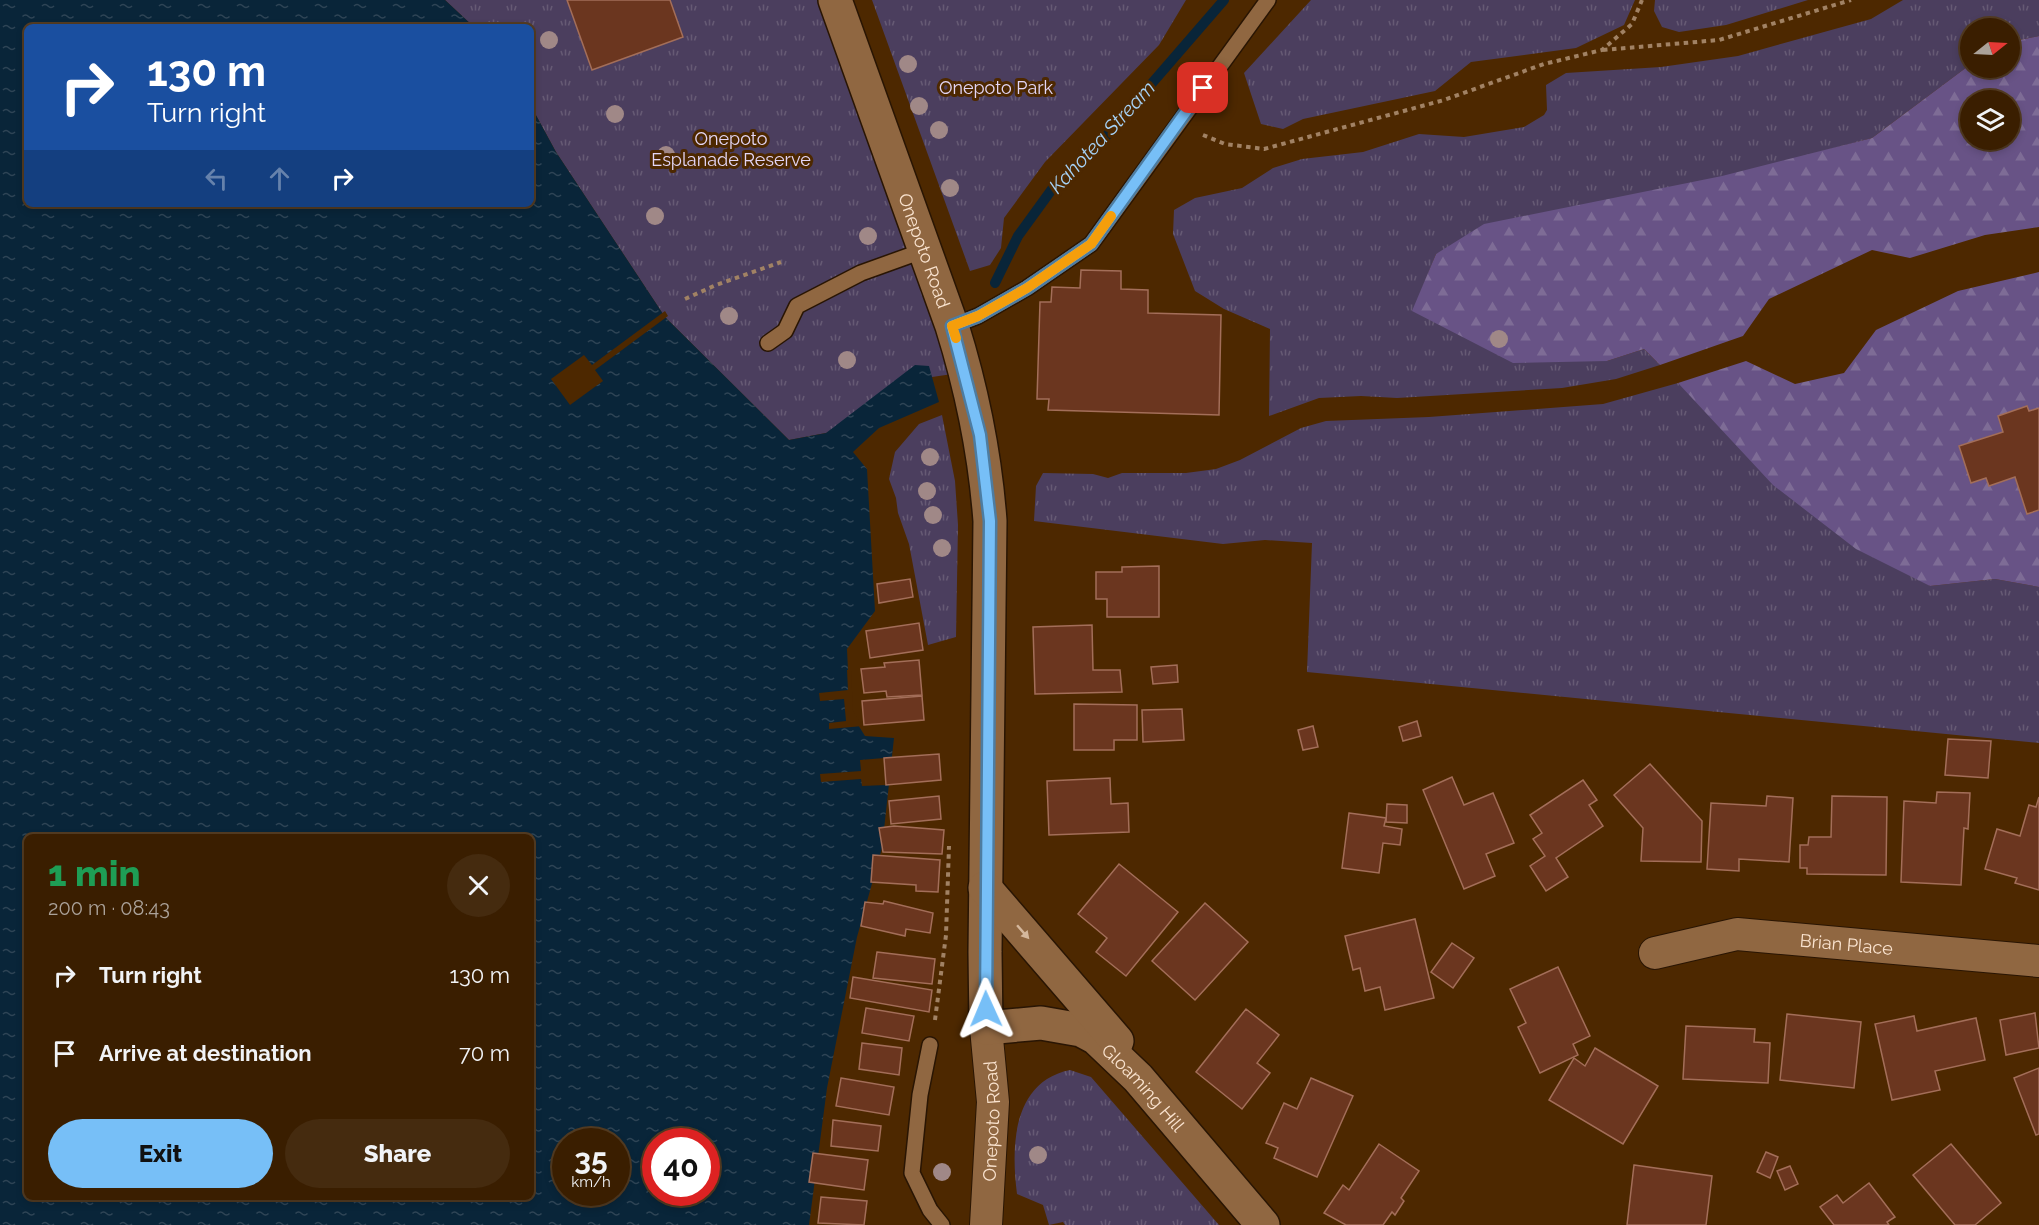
<!DOCTYPE html>
<html lang="en">
<head>
<meta charset="utf-8">
<style>
	:root { --surface:#3a1e00; --page:#452b0f; --text:#f1f3f6; --muted:#aba299; --line:#543c22; --accent:#77bff7 }
	body { margin:0; font-family:Raleway,sans-serif; background:var(--page); color:var(--text); height:100vh; display:flex; flex-direction:column; font-size:22px; white-space:nowrap }
	* { box-sizing:border-box; margin:0 }
	p { font-size:20px; color:var(--muted) }
	.icon { flex:none; width:33px; height:33px; fill:none; stroke:currentColor; stroke-width:2; stroke-linecap:round; stroke-linejoin:round }
	.map { position:relative; flex:1; overflow:hidden }
	.details { position:absolute; left:24px; top:834px; width:510px; height:366px; display:flex; flex-direction:column; background:var(--surface); border-radius:9px; box-shadow:0 3px 9px #0003,0 0 0 2px var(--line) }
	.details>* { flex:none }
	.top-card { position:absolute; left:24px; top:24px; width:510px; height:183px; border-radius:9px; box-shadow:0 3px 9px #0003,0 0 0 2px var(--line); background:#1a4fa0; color:#fff; overflow:hidden }
	.needle { width:39px; rotate:72deg }
	.fabs { position:absolute; left:1960px; top:18px; display:grid; gap:12px }
	.fabs a { display:grid; place-items:center; width:60px; height:60px; border-radius:50%; background:var(--surface); box-shadow:0 3px 9px #0003,0 0 0 2px var(--line); font-size:30px }
	.speed { position:absolute; left:552px; top:1128px; display:flex; gap:12px; font-size:30px; font-weight:700; text-align:center }
	.speed>* { display:grid; place-content:center; width:78px; height:78px; border-radius:50%; background:var(--surface); box-shadow:0 3px 9px #0003,0 0 0 2px var(--line); line-height:1 }
	.speed small { font-size:15px; font-weight:400 }
	.speed .limit { border:9px solid #d22; background:#fff; color:#111 }
	.pin { position:absolute; display:grid; place-items:center; width:51px; height:51px; color:#fff; margin:-26px; border-radius:12px; box-shadow:0 3px 9px #0006 }
	.me { position:absolute; width:66px; margin:-33px; rotate:359deg; stroke-linejoin:round; filter:drop-shadow(0 0 4px #0008) }
	.turn { display:flex; align-items:center; gap:21px; height:126px; padding:0 24px; font-size:27px }
	.turn .icon { width:78px; height:78px; stroke-width:2.5 }
	.turn b { display:block; font-size:42px; line-height:51px }
	.lanes { display:flex; align-items:center; height:57px; padding:0 24px; background:#0003; justify-content:center; gap:30px; direction:ltr }
	.lanes .off { opacity:.35 }
	.round { display:grid; place-items:center; flex:none; width:63px; height:63px; border-radius:32px; background:var(--page) }
	.head { display:flex; align-items:center; justify-content:space-between; height:102px; padding:0 24px }
	h1 { font-size:36px; font-weight:800; line-height:45px; color:#1e9e55 }
	.primary-button { display:flex; gap:12px; margin-top:auto; padding:12px 24px }
	.primary-button a { flex:1; height:69px; border-radius:36px; background:var(--accent); color:#111; font-size:24px; font-weight:800; line-height:69px; text-align:center }
	.primary-button a+a { background:var(--page); color:var(--text) }
	ul { padding:0; list-style:none }
	li { display:flex; align-items:center; gap:18px; height:78px; padding:0 24px }
	li div { flex:1 }
	li b { display:block; font-size:22px }
	li em { font-style:normal }
	.map>svg:first-child { display:block }
</style>
</head>
<body>
<div class="map">
<svg width="2039" height="1225" viewBox="0 0 2039 1225">
	<defs>
		<pattern id="grass-tufts" width="24" height="20" patternUnits="userSpaceOnUse" patternTransform="scale(1.5)"><rect width="24" height="20" fill="#4b3e5e"/><path d="M3 7l-1-3M5 7V3M7 7l1-3M15 17l-1-3M17 17v-4M19 17l1-3" fill="none" stroke="#665a74"/></pattern>
		<pattern id="forest-firs" width="22" height="20" patternUnits="userSpaceOnUse" patternTransform="scale(1.5)"><rect width="22" height="20" fill="#685386"/><path d="M5 1l3.5 6h-7zM16 11l3.5 6h-7z" fill="#7e6c96"/></pattern>
		<pattern id="water-ripples" width="26" height="14" patternUnits="userSpaceOnUse" patternTransform="scale(1.5)"><rect width="26" height="14" fill="#092539"/><path d="M2 4q2-2 4 0t4 0M15 11q2-2 4 0t4 0" fill="none" stroke="#2e4455"/></pattern>
	</defs>
	<rect width="100%" height="100%" fill="#4d2800"/>
	<!-- grass -->
	<g fill="url(#grass-tufts)">
		<polygon points="445,0 835,0 966,372 932,377 836,431 789,440 665,317 556,152 531,106 531,27 474,27"/>
		<polygon points="872,0 1186,0 1159,45 1045,162 1004,218 1001,248 990,265 970,271"/>
		<polygon points="1311,0 1635,0 1624,25 1576,48 1471,62 1435,91 1303,119 1283,129 1261,124 1244,73"/>
		<polygon points="1655,0 1808,0 1726,25 1679,32 1662,27 1654,11"/>
		<polygon points="1903,0 2039,0 2039,36 2010,42 2010,28 1971,28 1971,64 1872,138 1436,254 1413,311 1607,361 1644,349 1660,365 1616,379 1562,388 1397,398 1361,396 1319,398 1269,416 1270,329 1224,309 1195,291 1173,234 1174,210 1195,198 1242,188 1273,168 1302,159 1363,152 1419,134 1464,137 1524,127 1544,115 1547,110 1546,85 1566,73 1661,67 1738,56 1871,19"/>
		<polygon points="1678,383 1930,586 1995,579 2039,587 2039,743 1307,672 1312,543 1265,540 1223,544 1034,521 1036,486 1043,473 1093,474 1108,478 1122,473 1186,473 1216,469 1240,460 1301,428 1326,421 1429,417 1603,404"/>
		<polygon points="942,415 955,481 958,525 956,637 928,645 909,544 898,513 896,498 889,479 895,452 919,424"/>
		<path d="M 1070,1070 L 1091,1077 L 1219,1225 L 1065,1225 L 1063,1222 L 1049,1225 L 1043,1205 L 1017,1194 C 1011,1147 1012,1082 1070,1070 Z"/>
	</g>
	<!-- forest -->
	<g fill="url(#forest-firs)" fill-rule="evenodd">
		<path d="M 2039,36 L 2039,227 L 1985,235 L 1910,258 L 1872,250 L 1769,299 L 1743,336 L 1660,365 L 1644,349 L 1607,361 L 1513,363 L 1412,311 L 1436,254 L 1484,224 L 1722,176 L 1872,138 L 1971,64 L 1971,68 L 2010,68 L 2010,42 ZM 1971,100 L 2010,100 L 2010,140 L 1971,140 Z"/>
		<polygon points="2039,272 2039,587 1995,579 1930,586 1856,549 1773,485 1678,383 1746,361 1795,384 1844,373 1876,330 1958,291"/>
	</g>
	<!-- water -->
	<path fill="url(#water-ripples)" fill-rule="evenodd" d="M 0,0 L 445,0 L 474,27 L 27,27 L 27,204 L 531,204 L 531,106 L 556,152 L 665,317 L 789,440 L 826,433 L 915,365 L 929,366 L 939,402 L 879,428 L 853,452 L 867,469 L 875,611 L 847,649 L 850,712 L 865,736 L 894,738 L 882,848 L 857,937 L 827,1088 L 809,1225 L 0,1225 ZM 27,837 L 531,837 L 531,1197 L 27,1197 ZM 566,1142 L 616,1142 L 616,1192 L 566,1192 ZM 656,1142 L 706,1142 L 706,1192 L 656,1192 Z"/>
	<!-- pier -->
	<g fill="#4d2800">
		<polygon points="665,311 668,316 595,370 603,381 570,405 551,379 584,355 592,365"/>
		<polygon points="847,670 851,670 853,711 863,726 829,729 829,723 846,721 844,699 820,701 819,693 848,690"/>
		<polygon points="884,758 886,785 862,786 861,779 821,782 820,774 861,771 860,760"/>
	</g>
	<g fill="none" stroke-linecap="round" stroke-linejoin="round">
		<!-- stream -->
		<polyline stroke="#092539" stroke-width="10" points="995,283 1018,236 1055,185 1095,149 1224,0"/>
	</g>
	<!-- building -->
	<g fill="#6b361f" stroke="#a36e59" stroke-width="1.5">
		<polygon points="567,0 670,0 683,37 592,70"/>
		<polygon points="1081,270 1121,271 1121,289 1148,290 1148,313 1221,315 1219,415 1048,410 1049,399 1037,399 1040,302 1051,302 1052,287 1080,288"/>
		<polygon points="2027,406 2029,411 2039,408 2039,510 2027,514 2015,477 1989,486 1986,478 1971,483 1959,446 2003,432 1998,416"/>
		<polygon points="1159,566 1159,617 1107,617 1107,599 1096,599 1096,572 1122,572 1122,567"/>
		<polygon points="910,579 913,597 879,603 877,584"/>
		<polygon points="919,623 923,650 870,658 866,631"/>
		<polygon points="1092,625 1093,670 1120,670 1122,692 1035,694 1033,627"/>
		<polygon points="919,660 922,695 887,697 886,691 864,693 861,669 885,667 884,663"/>
		<polygon points="1177,665 1178,682 1153,684 1151,667"/>
		<polygon points="922,696 924,720 864,725 862,701"/>
		<polygon points="1074,704 1137,705 1137,740 1114,740 1114,750 1074,750"/>
		<polygon points="1182,709 1184,740 1143,742 1142,710"/>
		<polygon points="1417,721 1421,736 1403,741 1399,727"/>
		<polygon points="1313,726 1318,747 1303,750 1298,730"/>
		<polygon points="1948,739 1991,741 1988,778 1945,775"/>
		<polygon points="939,754 941,780 886,785 884,758"/>
		<polygon points="1650,764 1702,821 1701,862 1641,861 1643,828 1614,795"/>
		<polygon points="1452,777 1464,805 1493,793 1514,843 1486,854 1495,876 1464,889 1423,790"/>
		<polygon points="1110,778 1111,804 1128,803 1129,832 1049,835 1047,781"/>
		<polygon points="1583,780 1597,800 1589,805 1603,826 1556,858 1568,877 1546,891 1530,866 1545,856 1533,839 1542,833 1530,815"/>
		<polygon points="1937,792 1970,793 1968,829 1964,828 1961,885 1901,882 1904,801 1936,803"/>
		<polygon points="939,796 941,819 891,824 889,801"/>
		<polygon points="1767,796 1793,798 1789,862 1739,859 1739,871 1707,869 1711,803 1766,806"/>
		<polygon points="1832,796 1887,797 1886,875 1807,874 1807,868 1800,868 1800,845 1808,845 1809,837 1831,837"/>
		<polygon points="2039,797 2039,890 2015,883 2017,878 1985,869 1997,829 2020,836 2029,805 2036,807"/>
		<polygon points="1387,804 1407,805 1407,823 1386,822"/>
		<polygon points="1349,813 1386,818 1384,826 1402,829 1400,845 1383,843 1379,873 1342,868"/>
		<polygon points="894,826 944,830 942,854 883,852 879,828"/>
		<polygon points="873,855 940,860 938,892 916,891 916,885 871,882"/>
		<polygon points="1119,864 1178,912 1126,976 1096,952 1107,938 1078,914"/>
		<polygon points="884,901 933,913 930,933 906,929 905,936 861,926 865,902 883,904"/>
		<polygon points="1205,903 1248,942 1195,1000 1152,961"/>
		<polygon points="1415,919 1434,998 1385,1010 1380,987 1365,991 1360,968 1353,970 1345,936"/>
		<polygon points="1452,943 1474,958 1453,988 1431,972"/>
		<polygon points="877,952 935,959 932,984 873,978"/>
		<polygon points="1558,967 1590,1036 1573,1044 1578,1055 1540,1073 1518,1027 1526,1023 1510,989"/>
		<polygon points="853,977 932,990 929,1012 850,998"/>
		<polygon points="866,1008 914,1016 909,1041 862,1033"/>
		<polygon points="1246,1009 1279,1035 1257,1063 1270,1073 1242,1109 1196,1072"/>
		<polygon points="2035,1013 2039,1048 2006,1055 2000,1020"/>
		<polygon points="1787,1014 1861,1022 1854,1088 1780,1080"/>
		<polygon points="1914,1016 1917,1031 1976,1018 1985,1060 1935,1071 1940,1090 1892,1100 1875,1024"/>
		<polygon points="1686,1026 1755,1029 1754,1042 1770,1043 1768,1083 1683,1079"/>
		<polygon points="862,1043 902,1048 899,1075 859,1069"/>
		<polygon points="1595,1048 1658,1086 1623,1144 1549,1100 1574,1058 1585,1066"/>
		<polygon points="2039,1068 2039,1134 2036,1135 2014,1078"/>
		<polygon points="841,1078 894,1087 889,1115 836,1106"/>
		<polygon points="1311,1078 1353,1096 1317,1177 1274,1158 1278,1148 1266,1143 1284,1103 1297,1109"/>
		<polygon points="833,1120 881,1126 878,1151 831,1146"/>
		<polygon points="1379,1144 1419,1171 1401,1198 1404,1201 1395,1215 1392,1212 1383,1225 1346,1225 1324,1213 1343,1185 1349,1190"/>
		<polygon points="1951,1144 2001,1203 1975,1225 1955,1225 1913,1175"/>
		<polygon points="1766,1152 1778,1157 1770,1178 1757,1172"/>
		<polygon points="813,1153 868,1160 864,1190 809,1182"/>
		<polygon points="1634,1165 1712,1176 1706,1225 1627,1225"/>
		<polygon points="1790,1166 1798,1184 1785,1190 1777,1171"/>
		<polygon points="1869,1183 1895,1217 1887,1222 1889,1225 1834,1225 1820,1207 1837,1195 1843,1203"/>
		<polygon points="821,1197 867,1201 864,1225 818,1223"/>
	</g>
	<g fill="none" stroke-linecap="round" stroke-linejoin="round">
		<!-- lane casing -->
		<g stroke="#291503" stroke-width="18">
			<g id="lane">
				<polyline points="952,326 978,316 1027,288 1091,244 1268,0"/>
				<polyline points="768,343 785,331 797,306 861,273 925,250"/>
				<polyline points="930,1045 920,1095 912,1173 930,1210 942,1225"/>
			</g>
		</g>
		<!-- street casing -->
		<g stroke="#291503" stroke-width="34">
			<g id="street">
				<path id="s1" d="M 1655,953 L 1737,934 L 2039,961"/>
				<path id="s2" d="M 986,1225 L 993,1102 L 986,1028"/>
			</g>
		</g>
		<!-- secondary casing -->
		<g stroke="#291503" stroke-width="36">
			<g id="secondary">
				<path id="s3" d="M 835,0 L 952,326 C 972,390 985,454 990,521 L 985,952 L 986,1028 L 1041,1023 L 1081,1030 L 1096,1038 L 1138,1078 L 1263,1225"/>
				<polyline points="985,888 1117,1041"/>
			</g>
		</g>
		<!-- path -->
		<g stroke="#a18264" stroke-width="4" stroke-dasharray="4.5 4.5" stroke-linecap="butt">
			<polyline points="1603,50 1719,40 1851,0"/>
			<polyline points="1203,135 1225,144 1264,149 1444,100 1544,64 1602,50 1632,24 1642,0"/>
			<polyline points="685,299 716,285 781,262"/>
			<polyline points="935,1020 946,935 949,846"/>
		</g>
		<!-- lane -->
		<use href="#lane" stroke="#906741" stroke-width="15"/>
		<!-- street -->
		<use href="#street" stroke="#906741" stroke-width="32"/>
		<!-- secondary -->
		<use href="#secondary" stroke="#906741" stroke-width="33"/>
	</g>
	<!-- trees -->
	<g fill="#a08887">
		<circle cx="549" cy="40" r="9"/>
		<circle cx="908" cy="64" r="9"/>
		<circle cx="919" cy="106" r="9"/>
		<circle cx="615" cy="114" r="9"/>
		<circle cx="939" cy="130" r="9"/>
		<circle cx="666" cy="155" r="9"/>
		<circle cx="950" cy="188" r="9"/>
		<circle cx="655" cy="216" r="9"/>
		<circle cx="868" cy="236" r="9"/>
		<circle cx="729" cy="316" r="9"/>
		<circle cx="1499" cy="339" r="9"/>
		<circle cx="847" cy="360" r="9"/>
		<circle cx="930" cy="457" r="9"/>
		<circle cx="927" cy="491" r="9"/>
		<circle cx="933" cy="515" r="9"/>
		<circle cx="942" cy="548" r="9"/>
		<circle cx="1038" cy="1155" r="9"/>
		<circle cx="942" cy="1172" r="9"/>
	</g>
	<!-- one-way arrows -->
	<defs><path id="oneway-solid" d="M-6-.8H1V-3.2L6.5 0L1 3.2V.8H-6Z" transform="scale(1.5)"/></defs>
	<use fill="#d5b89d" href="#oneway-solid" transform="translate(1023 932) rotate(49)"/>
	<g fill="none" stroke-linecap="round" stroke-linejoin="round">
		<!-- route casing -->
		<g stroke="#4d7ca1" stroke-width="15">
			<polyline id="route" points="986,1009 990,521 980,435 952,326 978,316 1027,288 1091,244 1203,88"/>
		</g>
		<!-- route -->
		<use href="#route" stroke="#77bff7" stroke-width="10"/>
		<!-- slow -->
		<polyline stroke="#f59e0b" stroke-width="10" points="956,338 952,326 978,316 1027,288 1091,244 1111,216"/>
	</g>
	<g text-anchor="middle" dominant-baseline="central" stroke-width="6" stroke-linejoin="round" paint-order="stroke">
		<!-- park labels -->
		<g font-size="18" fill="#e3d6f6" stroke="#4d2800">
			<text x="996" y="87">Onepoto Park</text>
			<text x="731" y="138">Onepoto<tspan x="731" dy="21">Esplanade Reserve</tspan></text>
		</g>
		<!-- street labels -->
		<g font-size="18" fill="#fae3cf" stroke="#4d2800">
			<text stroke="none"><textPath href="#s3" startOffset="266">Onepoto Road</textPath></text>
			<text stroke="none"><textPath href="#s1" startOffset="194">Brian Place</textPath></text>
			<text stroke="none"><textPath href="#s3" startOffset="1234">Gloaming Hill</textPath></text>
			<text stroke="none"><textPath href="#s2" startOffset="104">Onepoto Road</textPath></text>
		</g>
		<!-- water labels -->
		<g font-size="20" font-style="italic" fill="#a6d2f6" stroke="#4d2800">
			<text transform="translate(1102 137) rotate(-47)">Kahotea Stream</text>
		</g>
	</g>
</svg>
<div class="fabs">
<a><svg class="needle" viewBox="-14 -14 28 28"><path d="M0-13l5 13h-10z" fill="#e53935"/><path d="M0 13l5-13h-10z" fill="#aba299"/></svg></a>
<a><svg class="icon" aria-label="layers" viewBox="0 0 24 24"><path d="M12 4l9 5-9 5-9-5zM3 14l9 5 9-5"/></svg></a>
</div>
<div class="speed"><div>35<small>km/h</small></div><div class="limit">40</div></div>
<div class="pin" style="left:1203px;top:88px;background:#d93025"><svg class="icon" aria-label="arrive" viewBox="0 0 24 24"><path d="M6 21V4h12l-3 4 3 4H6"/></svg></div>
<svg class="me" style="left:986px;top:1009px" viewBox="-20 -20 40 40"><path d="M0-17L14 15 0 8-14 15z" fill="#77bff7" stroke="#fff" stroke-width="4"/></svg>
<div class="top-card">
<div class="turn"><svg class="icon" aria-label="right" viewBox="0 0 24 24"><path d="M7 20v-9h11M14 6l5 5-5 5"/></svg><div><b>130 m</b>Turn right</div></div>
<div class="lanes"><svg class="icon off" aria-label="left" viewBox="0 0 24 24"><path d="M17 20v-9H6M10 6l-5 5 5 5"/></svg><svg class="icon off" aria-label="ahead" viewBox="0 0 24 24"><path d="M12 20V5M6 11l6-6 6 6"/></svg><svg class="icon" aria-label="right" viewBox="0 0 24 24"><path d="M7 20v-9h11M14 6l5 5-5 5"/></svg></div>
</div>
<section class="details">
<div class="head"><div><h1>1 min</h1><p>200 m · 08:43</p></div><a class="round"><svg class="icon" aria-label="close" viewBox="0 0 24 24"><path d="M6 6l12 12M18 6L6 18"/></svg></a></div>
<ul>
<li><svg class="icon" aria-label="right" viewBox="0 0 24 24"><path d="M7 20v-9h11M14 6l5 5-5 5"/></svg><div><b>Turn right</b></div><em>130 m</em></li>
<li><svg class="icon" aria-label="arrive" viewBox="0 0 24 24"><path d="M6 21V4h12l-3 4 3 4H6"/></svg><div><b>Arrive at destination</b></div><em>70 m</em></li>
</ul>
<div class="primary-button"><a>Exit</a><a>Share</a></div>
</section>
</div>
</body>
</html>
